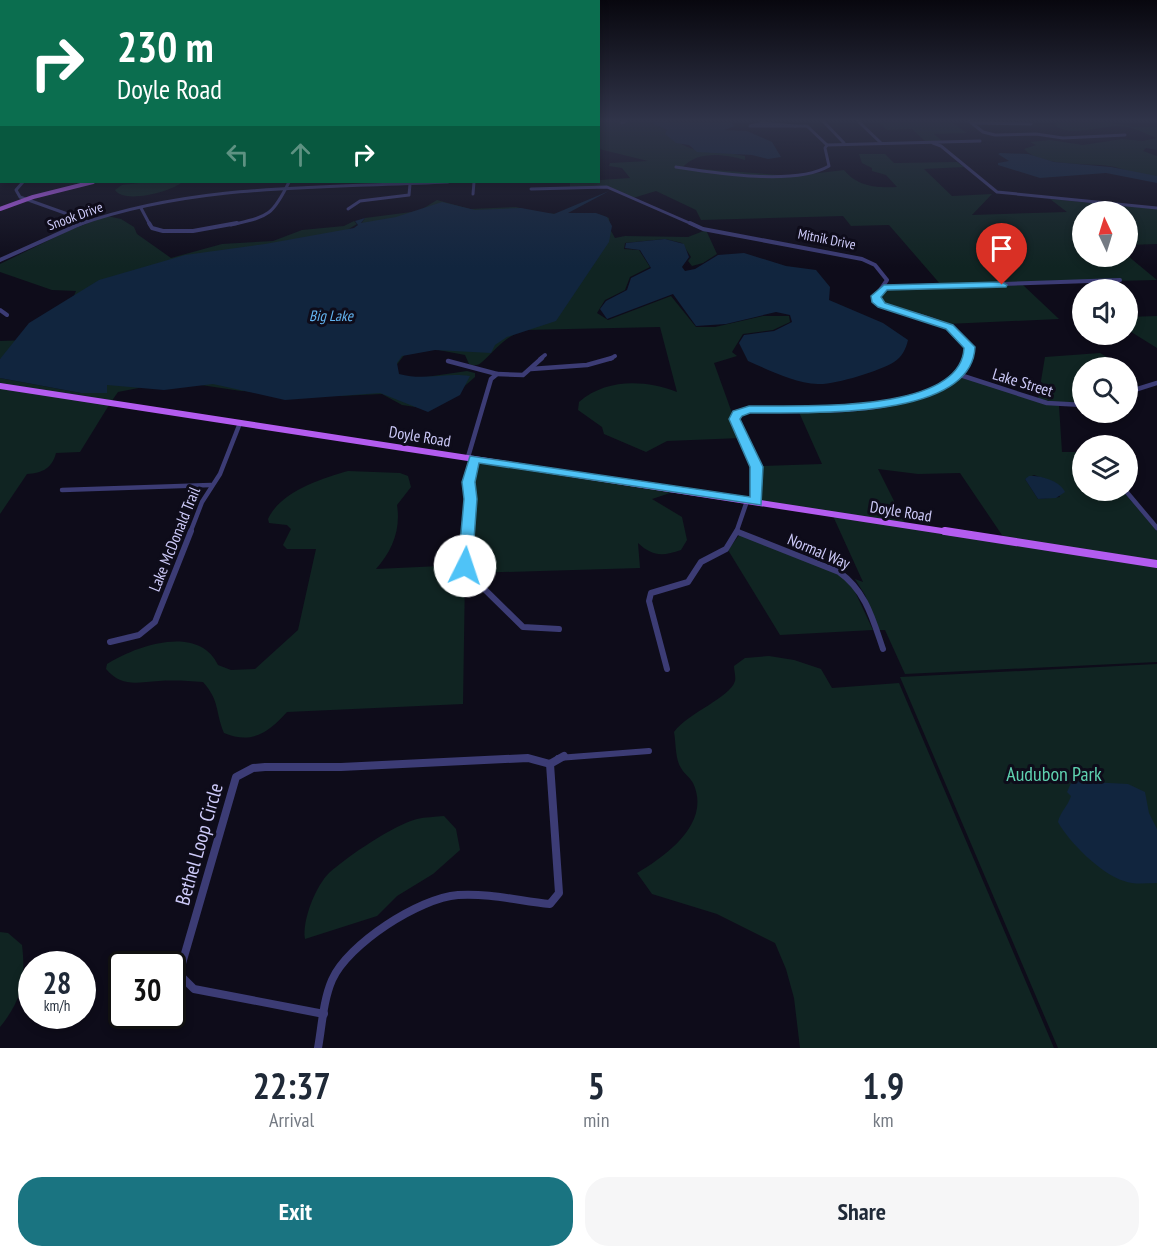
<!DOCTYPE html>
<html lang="en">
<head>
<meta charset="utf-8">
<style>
	:root { --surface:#fff; --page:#f6f6f7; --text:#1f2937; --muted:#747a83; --accent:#1a7481 }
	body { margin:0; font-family:"PT Sans Narrow",sans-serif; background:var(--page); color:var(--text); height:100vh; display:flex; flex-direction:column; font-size:22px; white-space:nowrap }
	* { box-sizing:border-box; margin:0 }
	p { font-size:20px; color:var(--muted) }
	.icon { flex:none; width:33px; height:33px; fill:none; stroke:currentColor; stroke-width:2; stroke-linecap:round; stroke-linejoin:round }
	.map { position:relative; height:1048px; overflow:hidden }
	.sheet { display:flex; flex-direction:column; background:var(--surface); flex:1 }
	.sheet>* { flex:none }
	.top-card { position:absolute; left:0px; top:0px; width:600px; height:183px; box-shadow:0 3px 9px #0003; background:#0b6e4f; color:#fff; overflow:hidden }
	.needle { width:39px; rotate:356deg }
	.fabs { position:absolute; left:1072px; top:201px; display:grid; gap:12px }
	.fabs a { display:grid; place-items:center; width:66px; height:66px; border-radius:50%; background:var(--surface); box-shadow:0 3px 9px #0003; font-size:30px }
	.speed { position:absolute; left:18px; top:951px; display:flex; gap:12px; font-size:30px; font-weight:700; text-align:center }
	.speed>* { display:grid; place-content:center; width:78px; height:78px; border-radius:50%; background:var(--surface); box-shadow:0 3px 9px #0003; line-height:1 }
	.speed small { font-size:15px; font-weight:400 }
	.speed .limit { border:3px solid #111; border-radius:9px; background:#fff; color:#111 }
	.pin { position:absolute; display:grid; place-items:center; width:51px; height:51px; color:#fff; margin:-62px -26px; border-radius:50% 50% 50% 0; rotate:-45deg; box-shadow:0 0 6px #0007 }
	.pin .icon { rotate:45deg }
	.me { position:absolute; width:66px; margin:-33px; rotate:4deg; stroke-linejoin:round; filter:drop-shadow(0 0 4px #0008) }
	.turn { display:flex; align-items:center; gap:21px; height:126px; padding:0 18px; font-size:27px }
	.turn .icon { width:78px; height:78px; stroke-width:2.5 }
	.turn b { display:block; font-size:42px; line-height:51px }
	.lanes { display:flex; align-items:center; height:57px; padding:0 18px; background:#0003; justify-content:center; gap:30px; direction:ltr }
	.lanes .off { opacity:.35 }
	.eta { display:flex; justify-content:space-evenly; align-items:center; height:102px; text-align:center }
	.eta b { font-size:36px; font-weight:700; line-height:42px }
	.primary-button { display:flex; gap:12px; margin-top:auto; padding:12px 18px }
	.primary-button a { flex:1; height:69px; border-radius:24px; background:var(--accent); color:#fff; font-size:24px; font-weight:700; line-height:69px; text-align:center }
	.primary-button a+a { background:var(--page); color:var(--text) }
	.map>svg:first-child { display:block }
</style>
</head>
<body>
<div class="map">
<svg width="1157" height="1048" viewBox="0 0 1157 1048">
	<rect width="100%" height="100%" fill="#0e0c1a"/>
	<!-- green -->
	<g fill="#102422" fill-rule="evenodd">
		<path d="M 598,121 L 647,121 L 667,130 L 666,134 C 697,158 710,148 745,156 L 745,160 C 725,154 697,150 682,168 L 674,167 L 793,176 L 844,170 C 858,187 877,188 897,187 L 886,175 L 872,171 L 872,168 L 862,163 L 859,154 L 885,154 L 894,163 L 957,162 L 964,167 L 924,169 L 952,196 L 992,194 L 972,215 L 1067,212 L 1050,199 L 1157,209 L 1157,244 L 1128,245 L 1128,212 L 1083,212 L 1083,256 L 1128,256 L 1157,280 L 941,285 L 889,225 L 851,226 L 843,216 L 701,220 L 696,210 L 656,191 L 633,198 L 608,187 L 570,187 L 570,182 L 630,178 L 622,168 L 609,166 L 610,163 L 648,161 L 599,149 Z"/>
		<polygon points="878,121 950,121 967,133 934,134 942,141 925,141 912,129 887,130"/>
		<path d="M 1103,121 L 1132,127 L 1157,127 L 1157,150 L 1146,148 L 1143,151 L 1157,156 L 1157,176 C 1142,177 1129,171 1115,167 C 1092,162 1041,168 1024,149 L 1036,145 L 1030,142 L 1050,140 L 1083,145 L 1122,139 L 1143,141 L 1156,138 C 1144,133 1134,127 1120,126 C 1106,125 1067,138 1055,125 L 1056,122 Z"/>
		<path d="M 149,182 L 181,183 C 169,192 124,204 115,190 L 122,185 Z"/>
		<path d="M 437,200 L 470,209 L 516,207 L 540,213 L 560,214 L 573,208 L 565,215 L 594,213 L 609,218 L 610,229 L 615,238 L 625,236 L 688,237 L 706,230 L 717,254 L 703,263 L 692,266 L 688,261 L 691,257 L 682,243 L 665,239 L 625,243 L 624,249 L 639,250 L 650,267 L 630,277 L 625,290 L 605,300 L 597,313 L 608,320 L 671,296 L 696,327 L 715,327 L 763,316 L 789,316 L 790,322 L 773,330 L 743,334 L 732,352 L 737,356 L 714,363 L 741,438 L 667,441 L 646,452 L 604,434 L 602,427 L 578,410 L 579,402 C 607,378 645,380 677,392 L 660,327 L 524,330 C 504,337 497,349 482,362 C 478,366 474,366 469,364 L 465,355 L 433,349 L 405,354 L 395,367 L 398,375 L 419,378 L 467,371 L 475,373 L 475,377 L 459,391 L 422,408 L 402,405 L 382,394 L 339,396 L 241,391 L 201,385 L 159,384 L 118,392 L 111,402 L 0,384 L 0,378 L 81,393 L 106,388 L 107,384 L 16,352 L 0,359 L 0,341 L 30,340 L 72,300 L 76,291 L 52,290 L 0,272 L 0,264 L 70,230 L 107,216 L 121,219 L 134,227 L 137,234 L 171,258 L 222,244 L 273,241 L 302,230 L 344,226 L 354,221 L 357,224 L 182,331 L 361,224 L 365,218 L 419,211 Z"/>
		<polygon points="1023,285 1059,319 947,324 879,301 885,289"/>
		<polygon points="1157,316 1157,348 1128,330 1128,317"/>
		<polygon points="1100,353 1124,367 1083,368 1083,404 1066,404 1038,399 1045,357"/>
		<path d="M 959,376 L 1059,406 L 1062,452 L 1083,452 L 1083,490 L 1123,491 L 1157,531 L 1157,562 L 1004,538 L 960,473 L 918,474 L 878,469 L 905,523 L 759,501 L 759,466 L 822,464 L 798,410 C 851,408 916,414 959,376 ZM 1034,475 L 1049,480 L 1060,497 L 1038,499 L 1025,479 Z"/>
		<path d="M 0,387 L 109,405 L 80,452 L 56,453 C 52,468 43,473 27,474 L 0,514 Z"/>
		<path d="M 476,461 L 676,491 L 652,499 L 682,517 L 687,540 L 681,550 C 663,556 653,557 638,543 L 640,568 L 471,573 L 469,570 C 470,533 469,496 476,461 Z"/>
		<path d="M 348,471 L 400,473 L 408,476 L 411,487 L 397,505 C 401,530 392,551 376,569 L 462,565 L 465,575 L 463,704 L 287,712 C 269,732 252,745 224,733 C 215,711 220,701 203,682 C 189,681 174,680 159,681 C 138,682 122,688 106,669 L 107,664 C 137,645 199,624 218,665 L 231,670 L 255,669 L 298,630 L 316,549 L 287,549 L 283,545 L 291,529 L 287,525 L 269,523 L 268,519 C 281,491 321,479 348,471 Z"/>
		<polygon points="833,516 1157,566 1157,662 905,674 885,630 879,630 865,595 855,579 863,582"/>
		<polygon points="740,534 838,573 850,581 873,630 780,635 728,550"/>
		<path d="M 769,656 L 794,660 L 821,669 L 832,688 L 899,683 L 1054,1048 L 800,1048 L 794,998 L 786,969 L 775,943 L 717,914 L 652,894 L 637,873 C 666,856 712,823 693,783 C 690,777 684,774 681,768 C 675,759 676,742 674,732 C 689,712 730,698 735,681 C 736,677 734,670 734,666 L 745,658 Z"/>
		<polygon points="1157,664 1157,1048 1058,1048 900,677"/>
		<path d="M 444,816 L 456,829 L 460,850 L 433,874 L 397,896 L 377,916 L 305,939 C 302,920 316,885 330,872 C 350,855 392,826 417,819 C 425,817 435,817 444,816 Z"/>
		<path d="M 0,932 L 8,933 L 22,945 C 26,979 22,1000 0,1027 Z"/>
	</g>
	<!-- water -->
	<g fill="#11253e">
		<polygon points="647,121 732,123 734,126 725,130 747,131 772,142 781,157 768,159 752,155 697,152 689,145 676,143 665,134 667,130"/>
		<polygon points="1000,153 1028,154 1054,162 1111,167 1157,176 1157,183 1106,173 1040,178 998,165 998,163 1009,161 998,154"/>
		<path d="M 609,191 L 568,213 L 596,213 L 607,217 L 612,226 L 609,242 L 556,321 L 507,337 L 495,345 L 491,353 L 435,350 L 402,356 L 397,363 L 399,374 C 425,381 445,372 470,376 L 460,395 L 428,412 L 380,393 L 285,400 L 213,384 L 164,390 L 107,385 L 107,393 L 81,393 L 0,378 L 0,359 L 29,323 L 99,280 L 185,255 L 265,244 L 354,228 L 358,225 L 355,221 L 365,218 L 361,223 L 396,217 L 442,202 L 475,210 L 521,208 L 554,214 Z"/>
		<path d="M 665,239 L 684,244 L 689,257 L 682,267 L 685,271 L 695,269 L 718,255 L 744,253 L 786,266 L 816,270 L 830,287 L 829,300 L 883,323 L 908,340 C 906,349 902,357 894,362 C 880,371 834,385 818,384 C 794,383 769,370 748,361 L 739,343 L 744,335 L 774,331 L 792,322 L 790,315 L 776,312 L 726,324 L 696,326 L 673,294 L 607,319 L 600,309 L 606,301 L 627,290 L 631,278 L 651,268 L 640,250 L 625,248 L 626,243 Z"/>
		<path d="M 1029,476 C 1041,475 1060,481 1065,492 L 1056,498 L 1038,499 L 1025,479 Z"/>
		<path d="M 1072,781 L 1128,784 L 1145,792 L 1149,813 L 1157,829 L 1157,883 C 1146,883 1134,885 1124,881 C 1101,874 1069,842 1058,822 C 1060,812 1068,806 1071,796 L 1067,792 Z"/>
	</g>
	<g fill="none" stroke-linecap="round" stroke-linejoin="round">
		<!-- minor-far4 -->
		<g stroke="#3c3c75" stroke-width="3">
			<polyline points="823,121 844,143"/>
			<polyline points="858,121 881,143"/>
			<polyline points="969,121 983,132 995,135 1036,134 1063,138 1125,135"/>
			<polyline points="622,123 626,121"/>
			<polygon points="763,123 795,126 750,126"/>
			<polyline points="973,123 1031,124"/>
			<polyline points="795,126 807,126 827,145"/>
			<polyline points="933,143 941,146 997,192 1157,208"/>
			<polyline points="827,145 980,141"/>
			<path d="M 676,167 C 715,173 795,186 829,166 L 825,148 L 827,145"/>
			<polyline points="23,182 16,190 20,197 87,221"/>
			<polyline points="531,189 607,187 694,225"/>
			<polyline points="473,194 474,182"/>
			<polyline points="141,208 150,225"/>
			<polyline points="348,209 360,201 409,195 410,184"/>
			<path d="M 78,225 C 195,183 325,188 448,182"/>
			<path d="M 231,225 C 268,216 272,217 289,182"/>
		</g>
		<!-- minor-far3 -->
		<g stroke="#3c3c75" stroke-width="4">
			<polyline points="149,223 152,228 163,231 193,231 237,223"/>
			<path d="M 690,223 L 703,229 L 862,259 L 875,265 L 887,280 L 876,296 L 877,302 C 905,316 953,315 968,347 L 967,359"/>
			<polyline points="0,260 82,223"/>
			<polyline points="884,288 1120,280"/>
			<polyline points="0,310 7,315"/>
			<polyline points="540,359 545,355"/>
			<polyline points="610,359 615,356"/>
		</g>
		<!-- minor-far2 -->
		<g stroke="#3c3c75" stroke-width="4.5">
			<polyline points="448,361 497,374 491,379 468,457"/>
			<polyline points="531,369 587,365 612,358"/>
			<polyline points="497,374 523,375 542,358"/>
			<polyline points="957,374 1047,403 1083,405"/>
			<polyline points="1128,392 1157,383"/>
			<polyline points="62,490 211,485"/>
			<polyline points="1125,490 1157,528"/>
			<path d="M 756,502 L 756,467 L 734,419 L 737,414 L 749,410 C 810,410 934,421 968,358"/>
			<polyline points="738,532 740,533"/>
			<polyline points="190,533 202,502 220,474 240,423"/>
			<path d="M 469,533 C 470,506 468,484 474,458"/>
			<polyline points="736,533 747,501"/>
		</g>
		<!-- minor-far1 -->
		<g stroke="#3c3c75" stroke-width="6">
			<polyline points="469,531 466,571 523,627 559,629"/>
			<path d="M 738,532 L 839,572 C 866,591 873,620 883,649"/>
			<polyline points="110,642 139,635 155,622 191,531"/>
			<polyline points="667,669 649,601 651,593 688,582 701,562 726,549 737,531"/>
			<polyline points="558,758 649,751"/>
		</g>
		<!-- minor -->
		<g stroke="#3c3c75" stroke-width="8">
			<polyline points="324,1014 194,989 179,974 236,777 253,768 265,767 341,767 528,758 550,764 564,756"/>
			<path d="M 318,1048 C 322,1026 323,1001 332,980 C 348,944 419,898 458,895 C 489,893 520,901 550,904 L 559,893 L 550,764"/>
		</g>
		<!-- major-far2 -->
		<polyline stroke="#b35cef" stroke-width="4" points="0,209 33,197 93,182"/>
		<!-- major-far1 -->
		<polyline stroke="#b35cef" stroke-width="6" points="0,386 955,533"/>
		<!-- major -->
		<polyline stroke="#b35cef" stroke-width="8" points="945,531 1157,564"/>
	</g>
	<!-- sky -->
	<linearGradient id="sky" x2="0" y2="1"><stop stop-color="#08070e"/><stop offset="0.45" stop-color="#303449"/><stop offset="1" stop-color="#303449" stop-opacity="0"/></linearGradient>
	<rect width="1157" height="267" fill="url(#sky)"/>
	<!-- route -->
	<path fill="#4fc3f7" stroke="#337fa1" stroke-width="1.5" d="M 1002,282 L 1007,285 L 1006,287 L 887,290 L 881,297 L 885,303 L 953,325 L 975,347 C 972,422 801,412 750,413 L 742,416 L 740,419 L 763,467 L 761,505 L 479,463 L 475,482 L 477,499 L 472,566 L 465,570 L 458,566 L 464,499 L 462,482 L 470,456 L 750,497 L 750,467 L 729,419 L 733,411 L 749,406 C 796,405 961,415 964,348 L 946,329 L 878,307 L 872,302 L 871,296 L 884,285 Z"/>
	<g text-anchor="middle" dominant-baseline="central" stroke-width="6" stroke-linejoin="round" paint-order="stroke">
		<!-- far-street labels -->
		<g font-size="14" fill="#cecbfa" stroke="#0e0c1a">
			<text transform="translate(75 216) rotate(-20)">Snook Drive</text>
			<text transform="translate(827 239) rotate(11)">Mitnik Drive</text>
		</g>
		<!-- far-water labels -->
		<g font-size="15" font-style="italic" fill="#63b4f0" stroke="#0e0c1a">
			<text x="331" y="315">Big Lake</text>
		</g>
		<!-- street labels -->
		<g font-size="16" fill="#cecbfa" stroke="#0e0c1a">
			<text transform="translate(1023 382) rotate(17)">Lake Street</text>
			<text transform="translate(420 436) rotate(9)">Doyle Road</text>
			<text transform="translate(901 511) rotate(9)">Doyle Road</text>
			<text transform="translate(174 539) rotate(-68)">Lake McDonald Trail</text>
			<text transform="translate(819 551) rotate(23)">Normal Way</text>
		</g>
		<!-- near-park labels -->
		<g font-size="20" fill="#5fd2b0" stroke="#0e0c1a">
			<text x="1054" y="774">Audubon Park</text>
		</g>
		<!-- near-street labels -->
		<g font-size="20" fill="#cecbfa" stroke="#0e0c1a">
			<text transform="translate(199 844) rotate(-74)">Bethel Loop Circle</text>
		</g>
	</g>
</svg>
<div class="fabs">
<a><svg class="needle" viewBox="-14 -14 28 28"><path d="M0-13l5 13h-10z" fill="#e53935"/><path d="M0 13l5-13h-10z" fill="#747a83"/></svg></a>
<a><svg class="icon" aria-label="sound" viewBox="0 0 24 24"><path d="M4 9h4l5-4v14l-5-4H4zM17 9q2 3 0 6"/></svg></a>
<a><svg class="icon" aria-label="search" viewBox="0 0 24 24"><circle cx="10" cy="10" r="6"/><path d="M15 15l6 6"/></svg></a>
<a><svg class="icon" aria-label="layers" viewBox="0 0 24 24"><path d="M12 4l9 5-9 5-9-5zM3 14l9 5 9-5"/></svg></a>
</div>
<div class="speed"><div>28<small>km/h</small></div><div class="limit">30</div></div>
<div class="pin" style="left:1002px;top:285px;background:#d93025"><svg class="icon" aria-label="arrive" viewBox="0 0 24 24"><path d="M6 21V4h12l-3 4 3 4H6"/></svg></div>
<svg class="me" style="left:465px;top:566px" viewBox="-20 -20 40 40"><circle r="19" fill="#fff"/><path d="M0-13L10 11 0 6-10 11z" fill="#4fc3f7"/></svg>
<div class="top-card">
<div class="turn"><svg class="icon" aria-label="right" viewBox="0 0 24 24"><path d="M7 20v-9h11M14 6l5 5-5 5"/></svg><div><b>230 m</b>Doyle Road</div></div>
<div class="lanes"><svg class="icon off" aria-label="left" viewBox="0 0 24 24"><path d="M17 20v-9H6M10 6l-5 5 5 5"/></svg><svg class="icon off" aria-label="ahead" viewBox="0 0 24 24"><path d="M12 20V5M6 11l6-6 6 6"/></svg><svg class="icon" aria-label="right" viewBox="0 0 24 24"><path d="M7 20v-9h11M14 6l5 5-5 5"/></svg></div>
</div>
</div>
<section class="sheet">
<div class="eta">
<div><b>22:37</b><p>Arrival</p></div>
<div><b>5</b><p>min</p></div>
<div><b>1.9</b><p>km</p></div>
</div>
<div class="primary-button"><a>Exit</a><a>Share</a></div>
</section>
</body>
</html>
